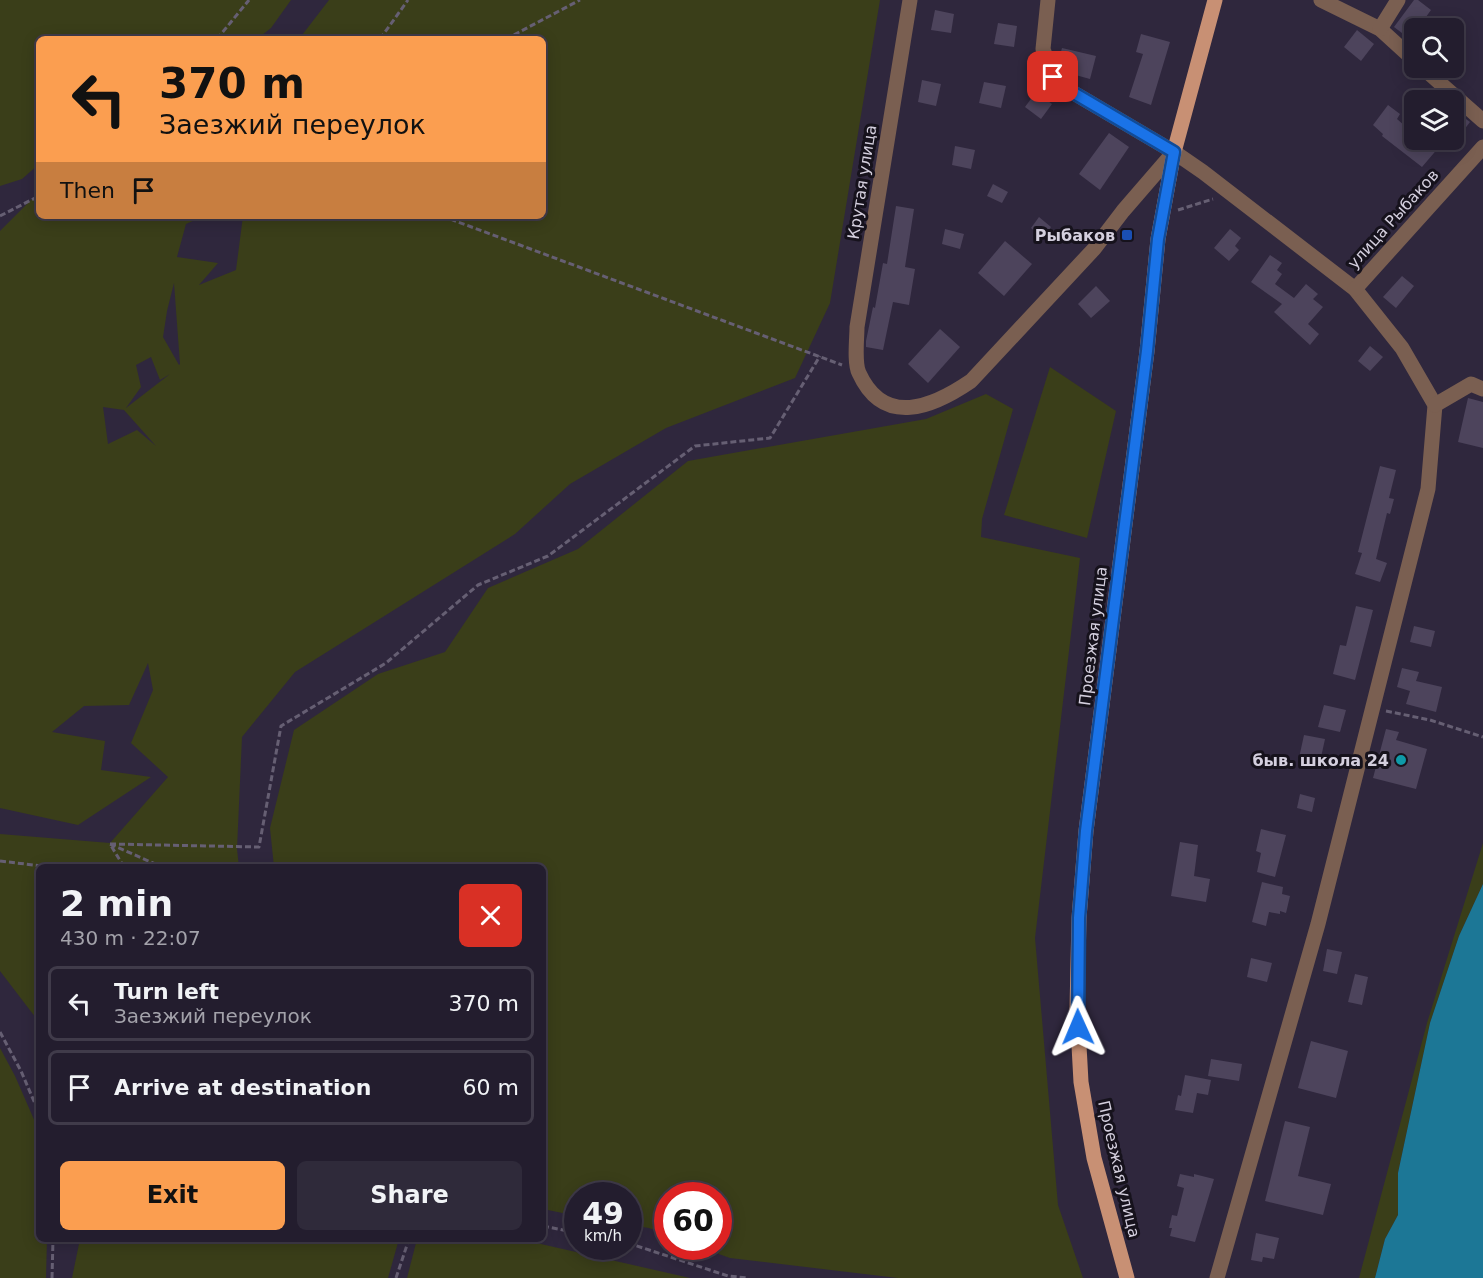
<!DOCTYPE html>
<html lang="en">
<head>
<meta charset="utf-8">
<style>
	:root { --surface:#231d2e; --page:#2f2a3a; --text:#f1f3f6; --muted:#a3a2aa; --line:#403b4a; --accent:#fb9e50 }
	body { margin:0; font-family:"DejaVu Sans",sans-serif; background:var(--page); color:var(--text); height:100vh; display:flex; flex-direction:column; font-size:22px; white-space:nowrap }
	* { box-sizing:border-box; margin:0 }
	p { font-size:20px; color:var(--muted) }
	.icon { flex:none; width:33px; height:33px; fill:none; stroke:currentColor; stroke-width:2; stroke-linecap:round; stroke-linejoin:round }
	.map { position:relative; flex:1; overflow:hidden }
	.drawer { position:absolute; left:36px; top:864px; width:510px; height:378px; display:flex; flex-direction:column; background:var(--surface); border-radius:9px; box-shadow:0 3px 15px #0003,0 0 0 2px var(--line) }
	.drawer>* { flex:none }
	.hud { position:absolute; left:36px; top:36px; width:510px; height:183px; border-radius:9px; box-shadow:0 3px 15px #0003,0 0 0 2px var(--line); background:#fb9e50; color:#111; overflow:hidden }
	.fabs { position:absolute; left:1404px; top:18px; display:grid; gap:12px }
	.fabs a { display:grid; place-items:center; width:60px; height:60px; border-radius:9px; background:var(--surface); box-shadow:0 3px 15px #0003,0 0 0 2px var(--line); font-size:30px }
	.speed { position:absolute; left:564px; top:1182px; display:flex; gap:12px; font-size:30px; font-weight:700; text-align:center }
	.speed>* { display:grid; place-content:center; width:78px; height:78px; border-radius:50%; background:var(--surface); box-shadow:0 3px 15px #0003,0 0 0 2px var(--line); line-height:1 }
	.speed small { font-size:15px; font-weight:400 }
	.speed .limit { border:9px solid #d22; background:#fff; color:#111 }
	.pin { position:absolute; display:grid; place-items:center; width:51px; height:51px; color:#fff; margin:-26px; border-radius:12px; box-shadow:0 3px 9px #0006 }
	.me { position:absolute; width:66px; margin:-33px; rotate:359deg; stroke-linejoin:round; filter:drop-shadow(0 0 4px #0008) }
	.turn { display:flex; align-items:center; gap:21px; height:126px; padding:0 24px; font-size:27px }
	.turn .icon { width:78px; height:78px; stroke-width:2.5 }
	.turn b { display:block; font-size:42px; line-height:51px }
	.then { display:flex; align-items:center; height:57px; padding:0 24px; background:#0003; gap:12px; font-size:22px }
	.round { display:grid; place-items:center; flex:none; width:63px; height:63px; border-radius:9px; background:var(--page) }
	.headline { display:flex; align-items:center; justify-content:space-between; height:102px; padding:0 24px }
	h1 { font-size:36px; font-weight:700; line-height:45px }
	.action { display:flex; gap:12px; margin-top:auto; padding:12px 24px }
	.action a { flex:1; height:69px; border-radius:9px; background:var(--accent); color:#111; font-size:24px; font-weight:700; line-height:69px; text-align:center }
	.action a+a { background:var(--page); color:var(--text) }
	ul { padding:0; list-style:none }
	li { display:flex; align-items:center; gap:18px; height:75px; margin:0 12px 9px; padding:0 12px; border:3px solid var(--line); border-radius:9px }
	li div { flex:1 }
	li b { display:block; font-size:22px }
	li em { font-style:normal }
	.map>svg:first-child { display:block }
</style>
</head>
<body>
<div class="map">
<svg width="1483" height="1278" viewBox="0 0 1483 1278">
	<rect width="100%" height="100%" fill="#2f273d"/>
	<!-- green -->
	<g fill="#3a3e19" fill-rule="evenodd">
		<polygon points="0,0 291,0 271,28 257,39 39,39 39,164 22,179 0,186"/>
		<path d="M 329,0 L 880,0 L 830,303 L 795,378 L 666,428 L 570,484 L 515,534 L 295,672 L 242,737 L 237,849 L 239,867 L 39,867 L 39,1022 L 0,971 L 0,834 L 110,843 L 168,777 L 131,743 L 153,690 L 148,663 L 129,705 L 84,706 L 52,732 L 105,741 L 101,770 L 151,777 L 78,825 L 0,808 L 0,231 L 39,192 L 39,216 L 204,216 L 186,224 L 177,257 L 218,263 L 199,285 L 236,270 L 243,216 L 543,216 L 543,39 L 299,39 ZM 174,283 L 180,364 L 179,365 L 163,337 L 167,311 ZM 151,357 L 160,380 L 170,374 L 126,408 L 141,387 L 136,365 ZM 103,407 L 124,410 L 156,446 L 137,430 L 108,444 Z"/>
		<polygon points="1050,367 1116,411 1087,538 1004,515"/>
		<polygon points="986,394 1013,409 982,519 981,537 1080,558 1035,938 1058,1205 1083,1278 898,1278 730,1258 699,1247 718,1246 718,1196 668,1196 667,1235 649,1228 629,1225 628,1196 578,1196 577,1216 543,1209 543,867 274,867 270,828 294,730 378,674 445,652 488,588 578,549 688,461 926,419"/>
		<polygon points="1483,843 1483,884 1459,936 1430,1023 1398,1173 1398,1215 1385,1239 1375,1278 1359,1278 1427,1023"/>
		<polygon points="0,1048 15,1076 39,1131 39,1239 47,1239 46,1278 0,1278"/>
		<polygon points="80,1239 399,1239 388,1278 72,1278"/>
		<polygon points="417,1239 519,1239 690,1278 407,1278"/>
	</g>
	<!-- water -->
	<polygon fill="#1c7796" points="1483,884 1483,1278 1375,1278 1385,1239 1398,1215 1398,1173 1430,1023 1459,936"/>
	<!-- building -->
	<g fill="#4d445c">
		<polygon points="1414,0 1418,0 1431,10 1418,28 1414,28 1414,33 1410,39 1394,27"/>
		<polygon points="935,10 954,14 951,33 931,30"/>
		<polygon points="998,23 1017,26 1014,47 994,44"/>
		<polygon points="1357,30 1374,44 1361,61 1344,47"/>
		<polygon points="1141,34 1170,42 1151,105 1129,97 1143,54 1136,52"/>
		<polygon points="1062,48 1096,56 1090,79 1061,71 1058,63"/>
		<polygon points="922,80 941,84 936,106 918,102"/>
		<polygon points="984,82 1006,86 1001,108 979,103"/>
		<polygon points="1036,92 1052,104 1041,119 1025,107"/>
		<polygon points="1388,105 1400,114 1397,119 1414,134 1414,140 1445,140 1422,167 1382,136 1383,134 1373,125"/>
		<polygon points="1454,110 1470,122 1454,143"/>
		<polygon points="1109,133 1129,147 1100,190 1079,174"/>
		<polygon points="955,146 975,150 971,169 952,165"/>
		<polygon points="993,184 1008,192 1002,203 987,196"/>
		<polygon points="896,206 914,209 905,267 915,269 909,305 893,302 883,350 866,347 866,341 873,307 875,308 883,263 887,264"/>
		<polygon points="1039,217 1051,227 1043,238 1031,228"/>
		<polygon points="945,229 964,234 960,249 942,244"/>
		<polygon points="1230,229 1241,238 1235,246 1239,250 1229,261 1214,248"/>
		<polygon points="1005,241 1032,264 1004,296 978,273"/>
		<polygon points="1270,255 1282,263 1277,270 1282,274 1275,284 1294,298 1306,284 1318,294 1313,299 1323,307 1308,324 1319,334 1310,345 1274,312 1282,304 1251,282"/>
		<polygon points="1402,276 1414,286 1396,308 1383,297"/>
		<polygon points="1096,286 1110,301 1091,318 1078,304"/>
		<polygon points="940,329 960,347 928,383 908,364"/>
		<polygon points="1370,346 1383,357 1370,371 1358,361"/>
		<polygon points="1468,398 1483,402 1483,448 1458,442"/>
		<polygon points="1380,466 1396,470 1389,498 1394,499 1390,514 1387,513 1376,559 1387,563 1380,582 1355,574 1362,553 1358,552"/>
		<polygon points="1356,606 1373,610 1355,680 1333,674 1340,645 1346,646"/>
		<polygon points="1414,626 1435,631 1431,647 1410,642"/>
		<polygon points="1402,668 1419,672 1416,681 1442,687 1436,712 1406,704 1410,691 1397,687"/>
		<polygon points="1324,705 1346,710 1340,732 1318,727"/>
		<polygon points="1386,729 1399,732 1396,740 1427,749 1416,789 1373,778"/>
		<polygon points="1304,735 1325,739 1320,762 1299,758"/>
		<polygon points="1300,794 1315,798 1312,812 1297,808"/>
		<polygon points="1261,829 1286,835 1275,877 1257,872 1261,853 1256,851"/>
		<polygon points="1180,842 1198,845 1194,876 1210,879 1206,902 1171,896"/>
		<polygon points="1262,882 1283,887 1282,894 1290,896 1286,913 1280,911 1280,914 1269,912 1266,926 1252,922"/>
		<polygon points="1327,949 1342,952 1337,974 1323,971"/>
		<polygon points="1251,958 1272,963 1267,982 1247,977"/>
		<polygon points="1355,974 1368,977 1362,1005 1348,1002"/>
		<polygon points="1311,1041 1348,1051 1336,1098 1298,1088"/>
		<polygon points="1211,1059 1242,1064 1239,1081 1208,1076"/>
		<polygon points="1185,1075 1211,1080 1208,1095 1197,1093 1193,1113 1175,1110 1178,1095 1181,1096"/>
		<polygon points="1285,1121 1310,1127 1298,1176 1331,1184 1323,1215 1265,1201"/>
		<polygon points="1180,1174 1194,1177 1194,1174 1214,1179 1195,1242 1170,1236 1172,1228 1169,1228 1172,1215 1177,1216 1184,1188 1177,1186"/>
		<polygon points="1256,1233 1279,1238 1274,1259 1263,1257 1262,1262 1251,1260"/>
	</g>
	<g fill="none" stroke-linecap="round" stroke-linejoin="round">
		<!-- path -->
		<g stroke="#665f73" stroke-width="3" stroke-dasharray="6 3" stroke-linecap="butt">
			<polyline points="217,39 249,0"/>
			<polyline points="380,39 408,0"/>
			<polyline points="506,39 580,0"/>
			<polyline points="1178,210 1213,199"/>
			<polyline points="0,216 39,196"/>
			<polyline points="442,216 842,365"/>
			<polyline points="1386,711 1430,720 1483,737"/>
			<polyline points="110,844 259,847 281,726 386,663 478,585 548,556 695,446 770,438 820,356"/>
			<polyline points="0,861 50,867"/>
			<polyline points="124,867 110,844 162,867"/>
			<polyline points="0,1032 21,1071 39,1113"/>
			<polyline points="543,1226 578,1233"/>
			<polyline points="628,1243 728,1276 748,1278"/>
			<polyline points="52,1278 53,1239"/>
			<polyline points="396,1278 409,1239"/>
		</g>
		<!-- minor -->
		<g stroke="#7a5f51" stroke-width="15">
			<path d="M 910,0 L 857,327 C 857,338 854,363 859,373 C 884,428 933,407 971,381 L 1094,249 L 1123,211 L 1174,152"/>
			<polyline points="1048,0 1043,49 1053,77 1067,89 1174,152 1203,172 1355,289 1402,348 1435,405 1428,489 1318,924 1217,1278"/>
			<polyline points="1321,0 1380,29 1414,60"/>
			<polyline points="1380,29 1398,0"/>
			<polyline points="1423,68 1483,121"/>
			<polyline points="1355,289 1483,147"/>
			<polyline points="1435,405 1471,384 1483,389"/>
		</g>
		<!-- major -->
		<polyline stroke="#c89074" stroke-width="15" points="1127,1278 1094,1158 1081,1082 1077,1009 1079,918 1086,831 1147,351 1158,239 1174,152 1215,0"/>
	</g>
	<g fill="none" stroke-linecap="round" stroke-linejoin="round">
		<!-- route casing -->
		<g stroke="#114b97" stroke-width="15">
			<polyline id="route" points="1053,77 1067,89 1174,152 1158,239 1147,351 1086,831 1079,918 1078,1027"/>
		</g>
		<!-- route -->
		<use href="#route" stroke="#1a73e8" stroke-width="10"/>
	</g>
	<!-- markers -->
	<rect fill="#1a4fb4" stroke="#16121c" stroke-width="2" x="1121" y="229" width="12" height="12" rx="3"/>
	<circle fill="#0f9aa8" stroke="#16121c" stroke-width="2" cx="1401" cy="760" r="6"/>
	<g text-anchor="middle" dominant-baseline="central" stroke-width="6" stroke-linejoin="round" paint-order="stroke">
		<!-- street labels -->
		<g font-size="16" fill="#d4cfde" stroke="#16121c">
			<text transform="translate(862 182) rotate(-81)">Крутая улица</text>
			<text transform="translate(1393 219) rotate(-48)">улица Рыбаков</text>
			<text transform="translate(1093 636) rotate(-83)">Проезжая улица</text>
			<text transform="translate(1119 1169) rotate(77)">Проезжая улица</text>
		</g>
		<!-- poi labels -->
		<g font-size="16" font-weight="bold" fill="#d4cfde" stroke="#16121c" text-anchor="end">
			<text x="1115" y="235">Рыбаков</text>
			<text x="1389" y="760">быв. школа 24</text>
		</g>
	</g>
</svg>
<div class="fabs">
<a><svg class="icon" aria-label="search" viewBox="0 0 24 24"><circle cx="10" cy="10" r="6"/><path d="M15 15l6 6"/></svg></a>
<a><svg class="icon" aria-label="layers" viewBox="0 0 24 24"><path d="M12 4l9 5-9 5-9-5zM3 14l9 5 9-5"/></svg></a>
</div>
<div class="speed"><div>49<small>km/h</small></div><div class="limit">60</div></div>
<div class="pin" style="left:1053px;top:77px;background:#d93025"><svg class="icon" aria-label="arrive" viewBox="0 0 24 24"><path d="M6 21V4h12l-3 4 3 4H6"/></svg></div>
<svg class="me" style="left:1078px;top:1027px" viewBox="-20 -20 40 40"><path d="M0-17L14 15 0 8-14 15z" fill="#1a73e8" stroke="#fff" stroke-width="4"/></svg>
<div class="hud">
<div class="turn"><svg class="icon" aria-label="left" viewBox="0 0 24 24"><path d="M17 20v-9H6M10 6l-5 5 5 5"/></svg><div><b>370 m</b>Заезжий переулок</div></div>
<div class="then">Then<svg class="icon" aria-label="arrive" viewBox="0 0 24 24"><path d="M6 21V4h12l-3 4 3 4H6"/></svg></div>
</div>
<section class="drawer">
<div class="headline"><div><h1>2 min</h1><p>430 m · 22:07</p></div><a class="round" style="background:#d93025;color:#fff"><svg class="icon" aria-label="close" viewBox="0 0 24 24"><path d="M6 6l12 12M18 6L6 18"/></svg></a></div>
<ul>
<li><svg class="icon" aria-label="left" viewBox="0 0 24 24"><path d="M17 20v-9H6M10 6l-5 5 5 5"/></svg><div><b>Turn left</b><p>Заезжий переулок</p></div><em>370 m</em></li>
<li><svg class="icon" aria-label="arrive" viewBox="0 0 24 24"><path d="M6 21V4h12l-3 4 3 4H6"/></svg><div><b>Arrive at destination</b></div><em>60 m</em></li>
</ul>
<div class="action"><a>Exit</a><a>Share</a></div>
</section>
</div>
</body>
</html>
